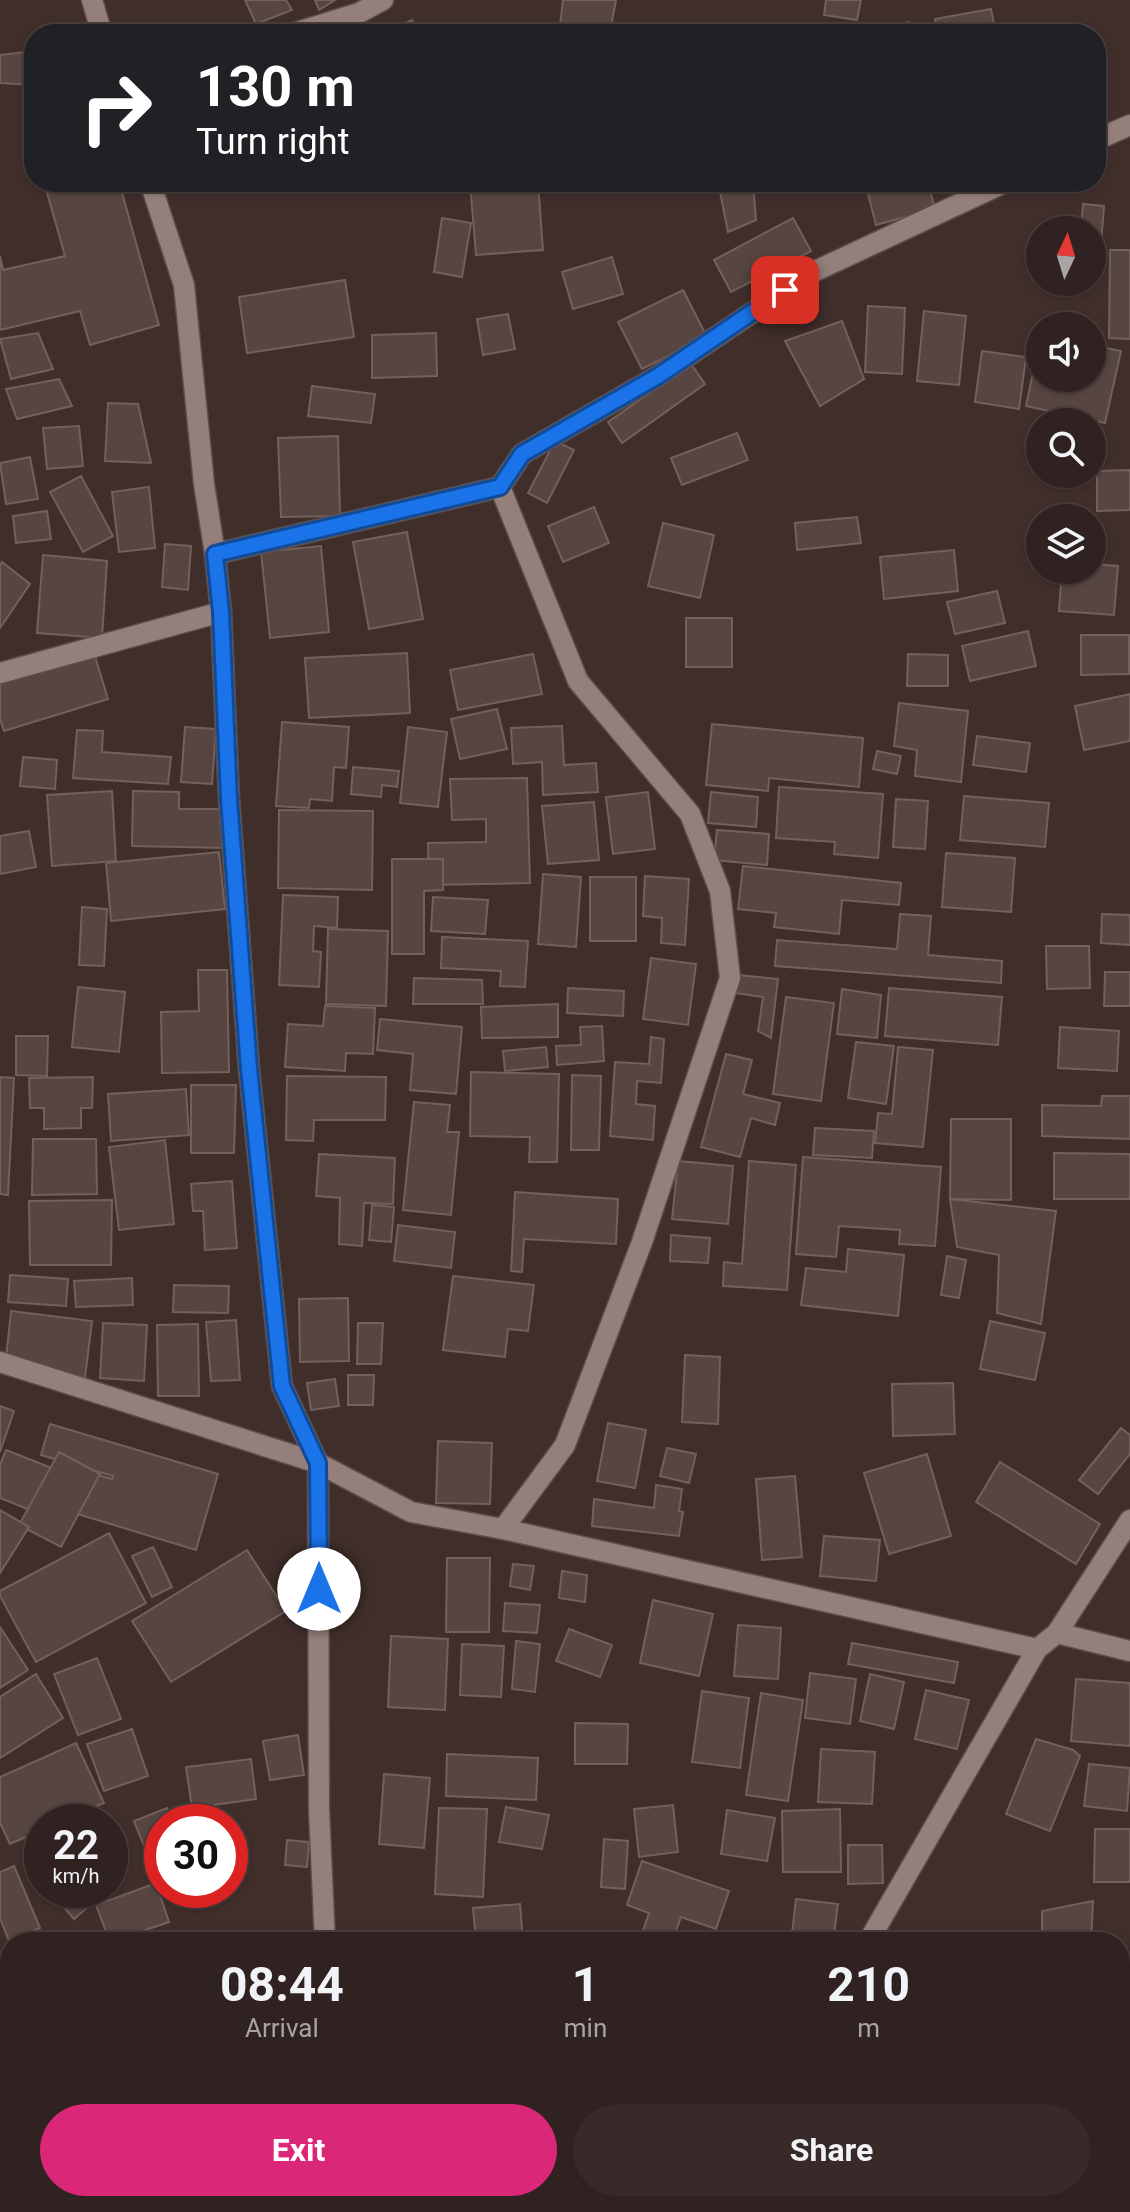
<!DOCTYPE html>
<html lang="en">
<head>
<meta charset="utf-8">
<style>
	:root { --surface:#302220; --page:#382a29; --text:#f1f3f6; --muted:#a8a4a5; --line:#4b3f3e; --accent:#db2777 }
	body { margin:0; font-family:Roboto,sans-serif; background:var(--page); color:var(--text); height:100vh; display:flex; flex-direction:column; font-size:30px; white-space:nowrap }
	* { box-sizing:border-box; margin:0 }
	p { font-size:26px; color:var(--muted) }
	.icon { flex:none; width:44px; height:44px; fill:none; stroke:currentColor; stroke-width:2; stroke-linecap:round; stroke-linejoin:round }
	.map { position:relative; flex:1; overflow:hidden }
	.details { position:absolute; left:0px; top:1932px; width:1130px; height:280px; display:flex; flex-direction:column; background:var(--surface); border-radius:32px 32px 0 0; box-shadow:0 2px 6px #0004,0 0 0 2px var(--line) }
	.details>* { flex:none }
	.hud { position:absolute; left:24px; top:24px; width:1082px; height:168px; border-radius:32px; box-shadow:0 2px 6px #0004,0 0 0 2px var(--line); background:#202124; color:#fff; overflow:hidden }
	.needle { width:52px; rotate:4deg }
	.controls { position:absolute; left:1026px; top:216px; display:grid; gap:16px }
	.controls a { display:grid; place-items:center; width:80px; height:80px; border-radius:50%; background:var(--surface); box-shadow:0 2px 6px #0004,0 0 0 2px var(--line); font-size:40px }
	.speed { position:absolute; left:24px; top:1804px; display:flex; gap:16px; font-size:40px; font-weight:700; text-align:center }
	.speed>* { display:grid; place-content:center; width:104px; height:104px; border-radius:50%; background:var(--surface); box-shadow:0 2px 6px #0004,0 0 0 2px var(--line); line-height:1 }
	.speed small { font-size:20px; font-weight:400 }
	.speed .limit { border:12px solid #d22; background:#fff; color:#111 }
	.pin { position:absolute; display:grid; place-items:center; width:68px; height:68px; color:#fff; margin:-34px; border-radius:16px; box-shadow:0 4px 12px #0006 }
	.me { position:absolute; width:88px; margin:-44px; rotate:0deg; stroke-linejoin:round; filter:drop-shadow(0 0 6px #0008) }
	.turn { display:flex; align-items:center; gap:28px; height:168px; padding:0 40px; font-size:36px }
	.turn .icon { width:104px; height:104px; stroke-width:2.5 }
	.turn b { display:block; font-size:56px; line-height:68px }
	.eta { display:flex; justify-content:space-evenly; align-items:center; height:136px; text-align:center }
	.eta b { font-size:48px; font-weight:700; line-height:56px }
	.cta { display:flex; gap:16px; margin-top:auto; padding:16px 40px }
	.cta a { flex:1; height:92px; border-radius:48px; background:var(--accent); color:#fff; font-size:32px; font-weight:700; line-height:92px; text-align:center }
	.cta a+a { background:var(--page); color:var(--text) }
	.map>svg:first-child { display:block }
</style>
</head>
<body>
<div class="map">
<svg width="1130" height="2212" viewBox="0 0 1130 2212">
	<rect width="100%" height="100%" fill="#402e2b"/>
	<!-- building -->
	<g fill="#574541" stroke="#73605c" stroke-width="2">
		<polygon points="245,0 286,0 292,10 256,24"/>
		<polygon points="315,0 335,0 319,10"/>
		<polygon points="563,0 616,0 610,32 560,25"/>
		<polygon points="826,0 861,0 857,20 824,15"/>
		<polygon points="991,9 996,34 938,34 935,19"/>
		<polygon points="412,20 419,34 382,34"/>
		<polygon points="909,22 912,34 867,34 867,33"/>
		<polygon points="34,51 34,85 0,83 0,55"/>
		<polygon points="44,182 119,182 159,325 90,345 80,311 0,330 0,256 3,270 65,256"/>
		<polygon points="470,182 538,182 543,250 476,255"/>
		<polygon points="718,182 753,182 756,220 728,232"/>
		<polygon points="865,182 928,182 935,209 876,225"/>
		<polygon points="1083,204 1104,206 1101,245 1092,244 1092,230 1081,230"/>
		<polygon points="442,218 471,223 462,277 434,272"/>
		<polygon points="793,218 811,251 731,292 714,260"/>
		<polygon points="1110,250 1130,250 1130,339 1109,338"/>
		<polygon points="612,257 623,294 573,309 562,272"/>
		<polygon points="345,280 354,337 247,353 239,297"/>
		<polygon points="683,290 707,337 642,369 618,322"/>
		<polygon points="868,306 905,308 902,374 865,372"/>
		<polygon points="924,311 966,316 959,385 917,381"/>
		<polygon points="508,314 515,349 483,355 477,319"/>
		<polygon points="842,321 864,379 820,406 785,341"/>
		<polygon points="38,333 53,369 11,379 0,339"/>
		<polygon points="436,333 437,376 372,378 372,335"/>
		<polygon points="1040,339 1040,378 1092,378 1092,345 1121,351 1105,423 1026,406"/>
		<polygon points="982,351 1026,357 1019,409 975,402"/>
		<polygon points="691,364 705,384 622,443 608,422"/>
		<polygon points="59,379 72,406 17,419 6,389"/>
		<polygon points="312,386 375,394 371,423 308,416"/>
		<polygon points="108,403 138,404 151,463 105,461"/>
		<polygon points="79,426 83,466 47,469 43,428"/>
		<polygon points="737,433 748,460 682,485 671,458"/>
		<polygon points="338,436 340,516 281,517 278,438"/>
		<polygon points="555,441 574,450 547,503 528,493"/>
		<polygon points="30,457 38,499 6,504 0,463"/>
		<polygon points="1130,470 1130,510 1097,511 1097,471"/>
		<polygon points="81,476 113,536 83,552 50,492"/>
		<polygon points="149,487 155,548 119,552 112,492"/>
		<polygon points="594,507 609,543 563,562 548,526"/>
		<polygon points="47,511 51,539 16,543 13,516"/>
		<polygon points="857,517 861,543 797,550 795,523"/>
		<polygon points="663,523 714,535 700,598 648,586"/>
		<polygon points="407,532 423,619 369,629 353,542"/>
		<polygon points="165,544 191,546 188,590 162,587"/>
		<polygon points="321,546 329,632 270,638 261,552"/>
		<polygon points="954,550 958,591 884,599 880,557"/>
		<polygon points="43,555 107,561 102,638 37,633"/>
		<polygon points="2,562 30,584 0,628 0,565"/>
		<polygon points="1092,564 1118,566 1114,615 1059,611 1062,570 1092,570"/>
		<polygon points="997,591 1005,623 955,634 947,602"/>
		<rect x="686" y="618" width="46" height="49"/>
		<polygon points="1028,631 1036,666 970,681 962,646"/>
		<polygon points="1081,635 1129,635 1129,674 1081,675"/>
		<polygon points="94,653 108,699 4,731 0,719 0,683"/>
		<polygon points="407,653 410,713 309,718 305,658"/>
		<polygon points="533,654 542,694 458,710 450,670"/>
		<polygon points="908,654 948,655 948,686 907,686"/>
		<polygon points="1130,694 1130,741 1084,750 1075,706"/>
		<polygon points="899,703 968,711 961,782 915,776 917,750 894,746"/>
		<polygon points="497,709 507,749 460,759 451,719"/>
		<polygon points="282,722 349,727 346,768 334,767 332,801 310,799 309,808 276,806"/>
		<polygon points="712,724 863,738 859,787 769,778 768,791 706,785"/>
		<polygon points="562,726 564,765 596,763 598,792 543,795 542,762 513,764 511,728"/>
		<polygon points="185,727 216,729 212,784 181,782"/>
		<polygon points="408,727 447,732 438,807 400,803"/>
		<polygon points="77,730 103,731 102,752 171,757 168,784 73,778"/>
		<polygon points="977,736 1030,743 1026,772 973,765"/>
		<polygon points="877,751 901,756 897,774 873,769"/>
		<polygon points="23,757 57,760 55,789 20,786"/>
		<polygon points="353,767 399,771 397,787 382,785 381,797 351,794"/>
		<polygon points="527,778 530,883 429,885 428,843 486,842 486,819 452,820 450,779"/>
		<polygon points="779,787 883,794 878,858 834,854 835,842 776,838"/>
		<polygon points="112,791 116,861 52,866 47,795"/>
		<polygon points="133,791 179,792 179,809 228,809 227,848 132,846"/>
		<polygon points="648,792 655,849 613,854 606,797"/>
		<polygon points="711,792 758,797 756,827 708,823"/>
		<polygon points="964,796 1049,803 1045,847 960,840"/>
		<polygon points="896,799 928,801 925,849 893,847"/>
		<polygon points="594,802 599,860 548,864 542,806"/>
		<polygon points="279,810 373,811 372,890 278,888"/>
		<polygon points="717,830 769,834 767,865 714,860"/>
		<polygon points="29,831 36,867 0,874 0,836"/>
		<polygon points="219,852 225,909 111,921 106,863"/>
		<polygon points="946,853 1015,858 1011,912 942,907"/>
		<polygon points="392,859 443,859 443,890 424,891 424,954 392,954"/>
		<polygon points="743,866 901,883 899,905 842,900 839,934 774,927 776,913 738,909"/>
		<polygon points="543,874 581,877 576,947 538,944"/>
		<polygon points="645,876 689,879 685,945 661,943 662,918 643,916"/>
		<rect x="590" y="877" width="46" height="64"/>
		<polygon points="283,895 338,897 337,928 314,926 313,951 321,952 319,987 279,985"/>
		<polygon points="433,897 488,900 485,934 431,931"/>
		<polygon points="82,907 107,909 104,966 79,965"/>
		<polygon points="900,914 931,916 928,955 1002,961 1001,983 775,966 777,940 897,949"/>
		<polygon points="1102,914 1130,915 1130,945 1101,943"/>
		<polygon points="328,929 388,931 386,1006 326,1004"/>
		<polygon points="442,937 528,941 525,987 500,986 501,971 441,968"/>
		<polygon points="1046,946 1089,946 1090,988 1047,989"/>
		<polygon points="651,958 696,964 688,1025 643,1019"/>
		<polygon points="198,970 227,970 229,1072 162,1073 161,1012 199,1011"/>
		<polygon points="1105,972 1130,972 1130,1006 1104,1006"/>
		<polygon points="738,975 778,979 771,1038 758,1031 763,997 735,993"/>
		<polygon points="414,978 482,980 483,1004 413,1004"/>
		<polygon points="78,987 125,992 119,1052 72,1047"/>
		<polygon points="568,988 624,991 623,1016 567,1013"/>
		<polygon points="889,988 1002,997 998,1045 885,1036"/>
		<polygon points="842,989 881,995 877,1038 837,1034"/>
		<polygon points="786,997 834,1003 821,1101 773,1094"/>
		<polygon points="558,1004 558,1037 482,1038 481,1007"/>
		<polygon points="325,1006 375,1008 373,1054 346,1053 345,1071 285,1067 288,1024 323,1026"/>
		<polygon points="380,1019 462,1027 456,1094 410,1090 413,1054 377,1050"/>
		<polygon points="602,1026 604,1061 557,1065 556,1046 581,1045 580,1027"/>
		<polygon points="1060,1027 1119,1031 1117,1071 1058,1068"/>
		<polygon points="16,1036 48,1036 47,1076 16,1075"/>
		<polygon points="651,1037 664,1039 661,1083 637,1081 636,1104 655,1106 653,1140 610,1136 615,1062 649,1064"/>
		<polygon points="856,1042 894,1046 886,1104 848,1098"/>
		<polygon points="546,1047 548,1067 505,1071 503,1051"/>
		<polygon points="898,1047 933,1050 923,1147 875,1143 878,1113 892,1114"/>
		<polygon points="726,1054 752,1060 743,1094 780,1103 775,1125 751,1118 740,1157 701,1147"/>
		<polygon points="471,1072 559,1074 557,1162 529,1162 530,1137 470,1136"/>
		<polygon points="572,1075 601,1076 599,1150 571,1150"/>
		<polygon points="287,1076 386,1077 385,1120 314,1120 313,1141 286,1140"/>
		<polygon points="0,1077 14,1078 8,1195 0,1194"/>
		<polygon points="93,1077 92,1108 81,1108 81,1128 44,1129 44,1108 30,1108 29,1078"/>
		<polygon points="191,1085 236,1085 234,1153 191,1153"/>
		<polygon points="186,1089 189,1135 111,1141 108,1094"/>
		<polygon points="1102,1096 1130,1096 1130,1139 1042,1136 1042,1105 1101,1106"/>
		<polygon points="414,1102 450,1105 447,1132 459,1132 451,1215 403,1210"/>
		<polygon points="951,1119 1011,1119 1011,1200 950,1199"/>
		<polygon points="815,1128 874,1131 872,1158 813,1155"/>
		<polygon points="33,1139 96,1139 97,1194 32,1195"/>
		<polygon points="165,1140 174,1224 119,1230 109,1147"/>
		<polygon points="1054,1153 1130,1154 1130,1199 1054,1199"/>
		<polygon points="319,1154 395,1158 393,1204 364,1203 362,1246 339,1244 340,1198 316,1196"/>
		<polygon points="803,1157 941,1167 935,1246 899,1244 900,1230 839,1226 836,1257 796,1254"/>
		<polygon points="678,1161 733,1166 728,1224 672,1219"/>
		<polygon points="749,1161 796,1165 787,1290 723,1286 724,1262 742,1264"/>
		<polygon points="232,1181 237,1248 205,1250 203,1211 193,1211 191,1184"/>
		<polygon points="515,1192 618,1199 616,1244 524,1239 522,1272 511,1271"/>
		<polygon points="950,1199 1056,1211 1041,1324 997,1313 999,1255 957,1247"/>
		<polygon points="112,1200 111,1265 30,1265 29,1201"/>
		<polygon points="372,1205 394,1207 391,1242 369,1240"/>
		<polygon points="398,1225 455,1232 451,1268 394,1261"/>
		<polygon points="671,1235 710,1238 708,1263 670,1261"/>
		<polygon points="848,1249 904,1255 898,1316 801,1305 806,1268 846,1272"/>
		<polygon points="947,1256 966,1260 959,1298 941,1295"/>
		<polygon points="10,1275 68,1279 66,1306 8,1302"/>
		<polygon points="453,1276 534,1285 528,1331 508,1329 505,1357 443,1350"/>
		<polygon points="132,1278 133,1305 76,1307 74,1281"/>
		<polygon points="174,1285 229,1286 228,1313 173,1312"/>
		<polygon points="348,1298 349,1361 300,1362 299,1299"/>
		<polygon points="11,1311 92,1321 85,1378 5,1368"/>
		<polygon points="236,1320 240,1380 211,1381 206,1322"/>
		<polygon points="990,1321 1045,1333 1035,1380 980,1369"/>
		<polygon points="103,1323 147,1325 144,1381 100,1378"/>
		<polygon points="358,1323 383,1323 381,1364 357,1364"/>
		<polygon points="198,1324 199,1396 158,1396 157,1325"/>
		<polygon points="685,1355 720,1357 718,1424 682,1422"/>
		<polygon points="348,1375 374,1375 373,1405 348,1405"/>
		<polygon points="335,1379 339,1406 311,1410 307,1383"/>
		<polygon points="953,1383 955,1434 893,1436 892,1384"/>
		<polygon points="0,1406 14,1411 0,1452"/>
		<polygon points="608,1423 646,1430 635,1488 597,1481"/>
		<polygon points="50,1424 218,1474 196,1550 48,1505 59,1464 112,1479 113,1476 41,1455"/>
		<polygon points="1121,1428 1130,1435 1130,1454 1098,1494 1079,1480"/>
		<polygon points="438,1441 492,1443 490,1504 436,1503"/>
		<polygon points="667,1448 696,1454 689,1483 660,1476"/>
		<polygon points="6,1450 57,1470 40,1514 0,1498 0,1465"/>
		<polygon points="59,1452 100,1474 61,1547 19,1525"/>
		<polygon points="927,1454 951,1536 889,1554 864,1473"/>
		<polygon points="1000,1462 1100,1524 1076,1564 976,1502"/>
		<polygon points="795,1476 802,1557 762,1560 756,1479"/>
		<polygon points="656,1485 682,1489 679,1511 683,1512 679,1536 592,1526 594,1499 654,1508"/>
		<polygon points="0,1510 29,1527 0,1573"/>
		<polygon points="109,1533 146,1603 36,1662 0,1596 0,1591"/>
		<polygon points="824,1536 880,1540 876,1581 820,1576"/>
		<polygon points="153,1547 172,1587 152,1597 132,1556"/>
		<polygon points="247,1550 286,1611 171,1682 132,1621"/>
		<polygon points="447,1558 490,1558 489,1632 446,1632"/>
		<polygon points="513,1564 534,1566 530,1590 510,1586"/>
		<polygon points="562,1571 587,1575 585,1602 559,1598"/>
		<polygon points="653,1600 713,1614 699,1676 640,1663"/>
		<polygon points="505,1603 540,1605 537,1633 503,1631"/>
		<polygon points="738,1625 781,1628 778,1679 734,1676"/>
		<polygon points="0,1627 28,1670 0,1688"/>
		<polygon points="569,1629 612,1645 600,1677 556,1661"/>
		<polygon points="391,1636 448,1639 445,1710 388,1707"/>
		<polygon points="516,1641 540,1644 535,1692 512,1689"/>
		<polygon points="852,1643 958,1662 954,1683 848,1664"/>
		<polygon points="462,1644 504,1646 501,1697 460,1695"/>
		<polygon points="97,1658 121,1719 78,1735 54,1674"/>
		<polygon points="810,1673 856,1679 850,1724 805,1718"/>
		<polygon points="36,1674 63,1718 0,1758 0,1697"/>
		<polygon points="870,1674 904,1682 894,1729 860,1721"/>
		<polygon points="1076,1679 1130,1683 1130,1746 1071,1741"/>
		<polygon points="926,1690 969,1700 957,1749 915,1739"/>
		<polygon points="702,1691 749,1698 740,1768 692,1762"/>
		<polygon points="761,1693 803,1700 788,1801 746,1795"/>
		<polygon points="575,1723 628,1724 627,1764 575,1764"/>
		<polygon points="132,1729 148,1776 104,1791 87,1744"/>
		<polygon points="298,1735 304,1775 270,1780 263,1741"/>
		<polygon points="1036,1739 1073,1750 1080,1756 1050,1831 1006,1814"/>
		<polygon points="76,1743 104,1803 60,1822 42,1822 42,1830 10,1844 0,1823 0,1777"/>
		<polygon points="821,1749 875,1752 872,1804 818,1802"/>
		<polygon points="447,1754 538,1758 536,1800 446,1796"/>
		<polygon points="251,1759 256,1799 192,1808 186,1767"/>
		<polygon points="1089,1764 1130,1768 1127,1811 1084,1806"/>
		<polygon points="384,1774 430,1778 424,1848 379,1844"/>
		<polygon points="673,1805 678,1852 639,1857 634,1809"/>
		<polygon points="506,1807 549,1815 542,1849 499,1842"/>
		<polygon points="167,1808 173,1822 162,1822 162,1864 153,1868 134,1821"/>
		<polygon points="439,1808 487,1809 483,1897 435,1894"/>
		<polygon points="840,1809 841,1872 783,1872 782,1811"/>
		<polygon points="727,1810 775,1818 767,1861 721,1854"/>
		<polygon points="1095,1829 1130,1829 1130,1882 1094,1882"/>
		<polygon points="604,1839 628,1841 625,1889 601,1887"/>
		<polygon points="287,1840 309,1842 307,1867 285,1865"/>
		<polygon points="848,1845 882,1845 883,1883 848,1884"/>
		<polygon points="42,1848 42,1882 25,1863"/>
		<polygon points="642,1861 729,1891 716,1929 681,1917 672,1942 639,1942 649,1913 627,1905"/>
		<polygon points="14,1866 40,1928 9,1941 0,1918 0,1872"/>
		<polygon points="156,1883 169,1922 110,1942 96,1905"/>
		<polygon points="49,1890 102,1890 104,1893 74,1919"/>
		<polygon points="796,1899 838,1904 833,1942 791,1942"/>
		<polygon points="1093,1901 1091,1942 1042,1942 1042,1911"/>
		<polygon points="520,1904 523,1942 476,1942 473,1908"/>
		<polygon points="1120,2034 1130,2034 1130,2090 1120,2089"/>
		<polygon points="1120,2102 1127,2103 1124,2126 1120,2126"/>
		<polygon points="1120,2133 1121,2138 1130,2139 1130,2167 1120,2166"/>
		<polygon points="1120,2192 1130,2194 1130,2212 998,2212 997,2202 1120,2202"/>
		<polygon points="424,2202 503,2202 464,2206 463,2212 423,2212"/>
		<polygon points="635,2202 671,2202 666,2212 634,2212"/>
	</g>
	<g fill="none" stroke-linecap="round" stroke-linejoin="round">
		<!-- minor casing -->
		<g stroke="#5c4d4a" stroke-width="23">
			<g id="minor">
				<polyline points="92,0 102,34"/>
				<polyline points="291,34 359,13 383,0"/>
				<polyline points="1096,140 1130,125"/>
				<polyline points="150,182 184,285 204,484 215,554 221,612 229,799 249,1069 282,1386 318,1463 319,1810 325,1942"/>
				<polyline points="500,487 578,681 690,814 720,891 730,978 642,1242 565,1445 503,1529"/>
				<polyline points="215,554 500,487 522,454 658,376 811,273 1006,182"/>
				<polyline points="0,673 221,612"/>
				<polyline points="0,1362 318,1463 411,1512 503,1529 1037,1649"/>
				<polyline points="1057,1633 1130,1651"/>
				<polyline points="868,1942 1037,1649 1057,1633 1130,1520"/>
				<polyline points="1120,2190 1130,2191"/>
				<polyline points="316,2212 317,2202"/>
				<polyline points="711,2212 717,2202"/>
			</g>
		</g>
		<!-- secondary casing -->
		<g stroke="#5c4d4a" stroke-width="23">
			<g id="secondary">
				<polyline points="0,2002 10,2012"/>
				<polyline points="0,2096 10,2107"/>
				<polyline points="82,2202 90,2212"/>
				<polyline points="161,2202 167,2212"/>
			</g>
		</g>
		<!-- minor -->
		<use href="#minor" stroke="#947f7b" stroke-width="20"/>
		<!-- secondary -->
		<use href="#secondary" stroke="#b48279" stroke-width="20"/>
	</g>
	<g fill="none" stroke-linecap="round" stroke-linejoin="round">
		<!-- route casing -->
		<g stroke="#114b97" stroke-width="20">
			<polyline id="route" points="319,1589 318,1463 282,1386 249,1069 229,799 221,612 215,554 500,487 522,454 658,376 785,290"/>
		</g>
		<!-- route -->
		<use href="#route" stroke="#1a73e8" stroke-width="14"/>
	</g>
</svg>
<div class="controls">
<a><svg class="needle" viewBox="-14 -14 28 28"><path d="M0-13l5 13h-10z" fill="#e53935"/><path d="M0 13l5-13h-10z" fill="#a8a4a5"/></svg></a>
<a><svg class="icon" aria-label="sound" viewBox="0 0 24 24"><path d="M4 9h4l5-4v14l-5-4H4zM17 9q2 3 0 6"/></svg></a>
<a><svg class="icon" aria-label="search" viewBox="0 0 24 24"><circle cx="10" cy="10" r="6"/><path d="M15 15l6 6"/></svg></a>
<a><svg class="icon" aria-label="layers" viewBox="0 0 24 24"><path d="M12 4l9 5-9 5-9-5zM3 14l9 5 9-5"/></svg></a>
</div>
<div class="speed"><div>22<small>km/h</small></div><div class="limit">30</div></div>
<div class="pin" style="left:785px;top:290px;background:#d93025"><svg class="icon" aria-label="arrive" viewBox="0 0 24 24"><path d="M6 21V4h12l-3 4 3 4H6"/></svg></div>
<svg class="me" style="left:319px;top:1589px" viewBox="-20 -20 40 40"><circle r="19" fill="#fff"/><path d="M0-13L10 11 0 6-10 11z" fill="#1a73e8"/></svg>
<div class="hud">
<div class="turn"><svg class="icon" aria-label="right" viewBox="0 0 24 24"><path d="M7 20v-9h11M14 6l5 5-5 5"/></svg><div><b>130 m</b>Turn right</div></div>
</div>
<section class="details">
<div class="eta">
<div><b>08:44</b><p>Arrival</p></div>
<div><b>1</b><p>min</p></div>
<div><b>210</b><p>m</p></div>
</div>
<div class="cta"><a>Exit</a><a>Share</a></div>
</section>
</div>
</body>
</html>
